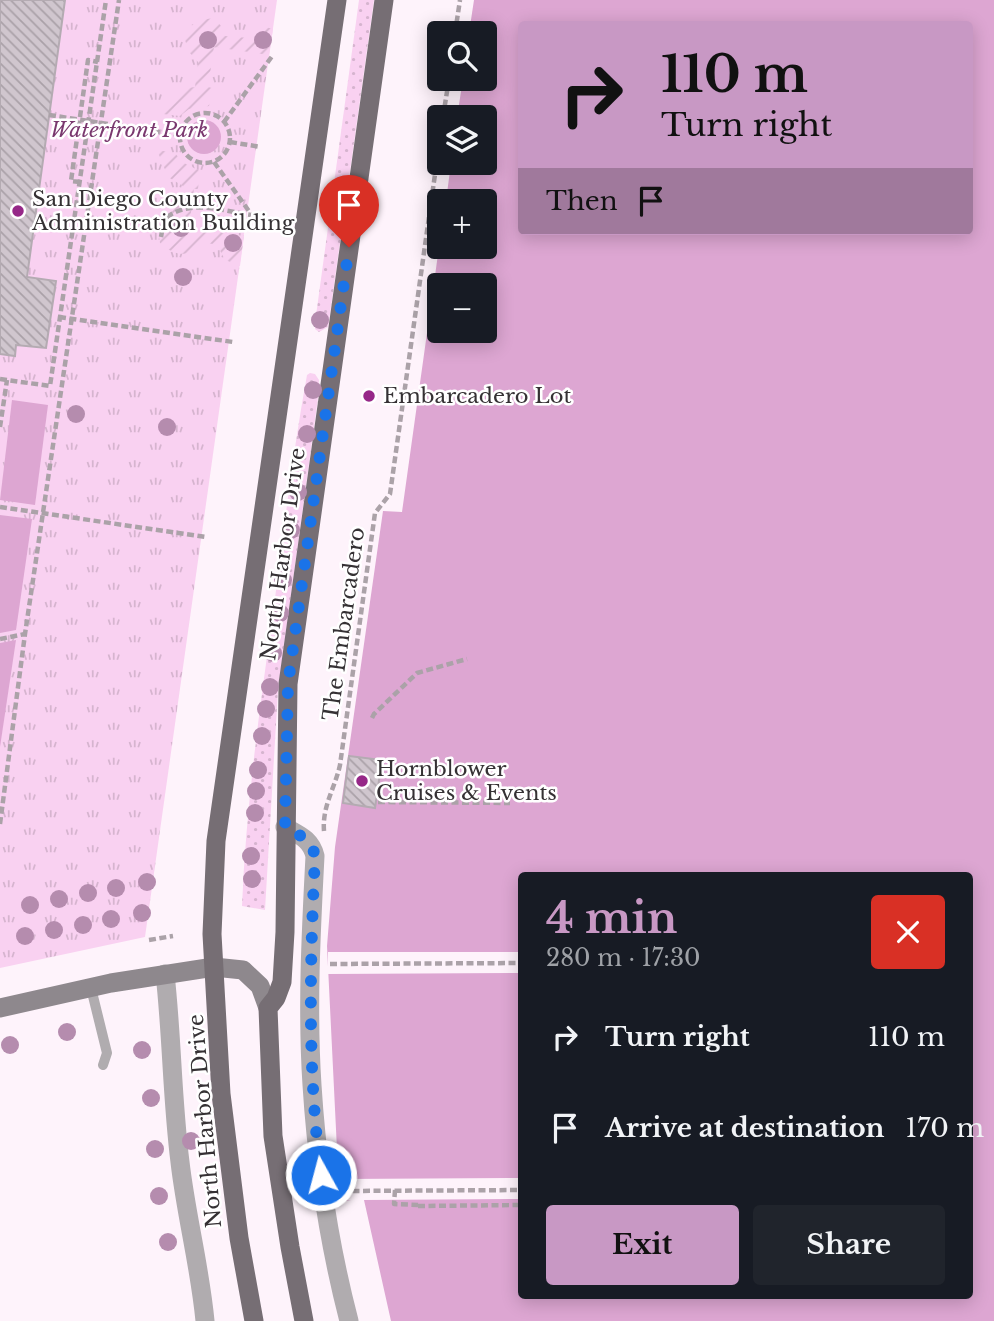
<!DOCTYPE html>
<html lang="en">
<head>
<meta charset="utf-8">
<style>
	:root { --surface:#171b24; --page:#20242c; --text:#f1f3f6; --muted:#9ea1a6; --accent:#c898c4 }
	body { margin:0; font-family:"Libre Baskerville",serif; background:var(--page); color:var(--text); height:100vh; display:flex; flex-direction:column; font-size:26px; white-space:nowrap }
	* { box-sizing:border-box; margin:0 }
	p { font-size:23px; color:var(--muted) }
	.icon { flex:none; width:38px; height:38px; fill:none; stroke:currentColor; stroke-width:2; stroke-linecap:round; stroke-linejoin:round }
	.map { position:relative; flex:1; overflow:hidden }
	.panel { position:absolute; left:518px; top:872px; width:455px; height:427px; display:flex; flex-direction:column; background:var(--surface); border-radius:7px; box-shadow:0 4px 18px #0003 }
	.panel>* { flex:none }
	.guide { position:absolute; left:518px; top:21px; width:455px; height:214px; border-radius:7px; box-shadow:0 4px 18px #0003; background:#c898c4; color:#111; overflow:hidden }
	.fabs { position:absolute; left:427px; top:21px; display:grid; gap:14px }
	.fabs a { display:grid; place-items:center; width:70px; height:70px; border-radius:7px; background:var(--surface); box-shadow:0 4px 18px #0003; font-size:35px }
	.pin { position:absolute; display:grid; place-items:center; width:60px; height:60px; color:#fff; margin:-72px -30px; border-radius:50% 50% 50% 0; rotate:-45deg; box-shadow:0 0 7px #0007 }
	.pin .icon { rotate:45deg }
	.me { position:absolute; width:77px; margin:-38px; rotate:353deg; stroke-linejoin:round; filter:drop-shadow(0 0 5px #0008) }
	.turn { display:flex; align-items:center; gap:24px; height:147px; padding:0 28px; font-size:32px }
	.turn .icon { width:91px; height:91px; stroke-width:2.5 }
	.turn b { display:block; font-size:49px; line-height:60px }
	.then { display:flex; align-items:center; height:66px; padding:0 28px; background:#0003; gap:14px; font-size:26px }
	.round { display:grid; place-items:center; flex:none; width:74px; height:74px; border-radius:7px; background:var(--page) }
	.overview { display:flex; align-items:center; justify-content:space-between; height:119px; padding:0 28px }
	h1 { font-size:42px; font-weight:700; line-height:52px; color:var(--accent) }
	.action { display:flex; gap:14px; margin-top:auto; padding:14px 28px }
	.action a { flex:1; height:80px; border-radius:7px; background:var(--accent); color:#111; font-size:28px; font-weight:700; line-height:80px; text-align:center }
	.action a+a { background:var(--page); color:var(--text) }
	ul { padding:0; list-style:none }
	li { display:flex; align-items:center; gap:21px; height:91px; padding:0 28px }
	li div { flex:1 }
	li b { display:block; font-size:26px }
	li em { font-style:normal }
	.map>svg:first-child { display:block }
</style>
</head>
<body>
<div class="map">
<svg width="994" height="1321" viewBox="0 0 994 1321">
	<defs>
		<pattern id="grass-dots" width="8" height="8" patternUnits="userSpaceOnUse" patternTransform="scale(1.75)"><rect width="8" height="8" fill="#f9d1f1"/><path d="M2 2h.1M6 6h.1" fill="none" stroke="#d6b4cf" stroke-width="1.8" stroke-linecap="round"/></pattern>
		<pattern id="park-tufts" width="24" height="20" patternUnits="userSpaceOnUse" patternTransform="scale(1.75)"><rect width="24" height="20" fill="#f9d1f1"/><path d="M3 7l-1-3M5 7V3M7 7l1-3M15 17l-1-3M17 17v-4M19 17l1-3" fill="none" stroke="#d6b4cf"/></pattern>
		<pattern id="garden-furrows" width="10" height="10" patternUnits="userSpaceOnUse" patternTransform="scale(1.75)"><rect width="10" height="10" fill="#f9d1f1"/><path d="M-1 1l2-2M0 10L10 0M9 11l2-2" fill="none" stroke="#d6b4cf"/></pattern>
		<pattern id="building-back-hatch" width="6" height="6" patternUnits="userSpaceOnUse" patternTransform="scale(1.75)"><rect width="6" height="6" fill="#d0c6ce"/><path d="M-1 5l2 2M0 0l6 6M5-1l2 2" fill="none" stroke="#aaa1a8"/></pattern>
	</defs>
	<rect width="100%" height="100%" fill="#fef3fb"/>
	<!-- grass -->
	<g fill="url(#grass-dots)">
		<polygon points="359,0 374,0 329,321 328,327 319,332 315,329 315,323"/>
		<path d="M 310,373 L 315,374 L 319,380 L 318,398 L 278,690 L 265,910 L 242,906 C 246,805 260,706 274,606 C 284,529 293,451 307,375 Z"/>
	</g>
	<!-- park -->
	<polygon fill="url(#park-tufts)" points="0,0 277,0 145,937 0,968"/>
	<!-- garden -->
	<g fill="url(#garden-furrows)">
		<path d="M 214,18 L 222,27 L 225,36 L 249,38 C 254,26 261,25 273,29 L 269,55 L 214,47 L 208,87 L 212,88 L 209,106 L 189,109 L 180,116 L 163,114 C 170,94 174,90 195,87 L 198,62 L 189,52 L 184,37 C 191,22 199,20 214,18 Z"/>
		<path d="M 157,150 L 175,153 L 182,162 L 200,171 L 198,189 L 194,189 L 189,228 L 244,236 L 240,266 C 227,262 221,258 219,245 L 201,242 L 199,247 C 184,258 174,255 160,243 C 156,224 164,214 180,204 L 183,186 L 168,177 Z"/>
	</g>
	<!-- water -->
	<g fill="#dda6d2" fill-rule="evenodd">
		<path d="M 474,0 L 994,0 L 994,1321 L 372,1321 L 342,1179 L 338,1170 L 327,946 L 335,847 L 383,511 L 402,512 L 439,247 L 485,247 L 485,201 L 446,201 L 451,163 L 485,163 L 485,117 L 457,117 L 463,79 L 485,79 L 485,33 L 469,33 ZM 522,24 L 970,24 L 970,231 L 522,231 ZM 439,285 L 485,285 L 485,331 L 439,331 ZM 522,875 L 970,875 L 970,1295 L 522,1295 Z"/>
		<circle cx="204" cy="137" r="17"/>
		<polygon points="12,400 48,405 35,505 0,500"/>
		<polygon points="0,515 32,519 16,630 0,633"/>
		<polygon points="16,640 0,747 0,643"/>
	</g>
	<!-- pier -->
	<g fill="#fef3fb">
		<polygon points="328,952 521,952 521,973 328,974"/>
		<polygon points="521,1178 521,1199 364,1200 391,1321 371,1321 357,1266 345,1201 351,1200 345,1200 342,1179"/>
	</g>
	<!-- building -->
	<g fill="url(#building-back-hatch)" stroke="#b4abb2" stroke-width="2">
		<polygon points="0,0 65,0 27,277 56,281 46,348 16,345 15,356 0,354"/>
		<polygon points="349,756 382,760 375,808 343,803"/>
	</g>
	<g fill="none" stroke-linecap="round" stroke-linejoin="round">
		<!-- path -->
		<g stroke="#aba2a8" stroke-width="4.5" stroke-dasharray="7 3.5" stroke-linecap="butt">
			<polyline points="455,33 460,0"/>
			<circle cx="205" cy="138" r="25"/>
			<polyline points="49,115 180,135"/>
			<polyline points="443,117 449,79"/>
			<polyline points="224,122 273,55"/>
			<polyline points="230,142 261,147"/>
			<polyline points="214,162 251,214"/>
			<polyline points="80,182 71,181 88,60 98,62"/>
			<path d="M 161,237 L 164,220 C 186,198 224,211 251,215"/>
			<polyline points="59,317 233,342"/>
			<polyline points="0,379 50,386 106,0"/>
			<polyline points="0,427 7,380"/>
			<polyline points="0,507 206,537"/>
			<polyline points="0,639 25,634"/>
			<polyline points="372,718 374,714 417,673 467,659"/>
			<polyline points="378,802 510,803"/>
			<polyline points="0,824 25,634 119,0"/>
			<path d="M 324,831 C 322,806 335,788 340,765 L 375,513 L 390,494 L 439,146"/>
			<polyline points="149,940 173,936"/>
			<polyline points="330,964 522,963"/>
			<polyline points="395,1190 394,1204 418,1205"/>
			<polyline points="342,1191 522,1190"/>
			<polyline points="418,1206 522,1205"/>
		</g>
		<!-- service -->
		<polyline stroke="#b0acaf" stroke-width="10" points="91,988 107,1053 103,1065"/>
		<!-- minor -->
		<g stroke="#b0acaf" stroke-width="19">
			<path d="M 285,827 C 299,835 311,839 315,856 C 311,932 307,1009 312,1085 C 317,1164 329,1244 349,1321"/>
			<path d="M 165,974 C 172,1036 172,1099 180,1162 C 186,1215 200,1267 205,1321"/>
		</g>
		<!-- secondary -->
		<polyline stroke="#8e888d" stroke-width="19" points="0,1008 111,983 214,967 243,970 260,986 268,1008"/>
		<!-- primary -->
		<g stroke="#766e74" stroke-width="19">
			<polyline points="254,1321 239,1238 221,1094 212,934 216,841 337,0"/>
			<polyline points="304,1321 290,1247 273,1136 268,1008 276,998 282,982 285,932 288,684 384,0"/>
		</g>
	</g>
	<!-- trees -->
	<g fill="#b58cae">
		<circle cx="208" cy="40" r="9"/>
		<circle cx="263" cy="40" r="9"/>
		<circle cx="181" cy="228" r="9"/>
		<circle cx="233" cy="243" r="9"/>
		<circle cx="183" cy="277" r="9"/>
		<circle cx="320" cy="320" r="9"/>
		<circle cx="313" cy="390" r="9"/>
		<circle cx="76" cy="414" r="9"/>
		<circle cx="167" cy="427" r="9"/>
		<circle cx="307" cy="434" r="9"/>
		<circle cx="298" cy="492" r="9"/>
		<circle cx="291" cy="530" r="9"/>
		<circle cx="283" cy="580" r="9"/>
		<circle cx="280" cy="613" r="9"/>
		<circle cx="273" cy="653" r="9"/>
		<circle cx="270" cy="687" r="9"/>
		<circle cx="266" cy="709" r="9"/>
		<circle cx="262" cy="736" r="9"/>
		<circle cx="258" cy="770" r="9"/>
		<circle cx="256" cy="791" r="9"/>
		<circle cx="255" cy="813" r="9"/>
		<circle cx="251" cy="856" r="9"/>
		<circle cx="252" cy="879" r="9"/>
		<circle cx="147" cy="882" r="9"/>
		<circle cx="116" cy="888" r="9"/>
		<circle cx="88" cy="893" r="9"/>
		<circle cx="59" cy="899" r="9"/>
		<circle cx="30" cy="905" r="9"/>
		<circle cx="142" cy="913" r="9"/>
		<circle cx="111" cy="919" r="9"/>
		<circle cx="83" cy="925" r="9"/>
		<circle cx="54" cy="930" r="9"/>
		<circle cx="25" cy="936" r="9"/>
		<circle cx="67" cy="1032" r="9"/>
		<circle cx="10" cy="1045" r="9"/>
		<circle cx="142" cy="1050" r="9"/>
		<circle cx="151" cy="1098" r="9"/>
		<circle cx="191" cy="1141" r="9"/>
		<circle cx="155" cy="1149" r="9"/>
		<circle cx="159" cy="1196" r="9"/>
		<circle cx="168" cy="1242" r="9"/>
	</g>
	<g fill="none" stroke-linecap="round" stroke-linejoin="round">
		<!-- route -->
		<path stroke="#1a73e8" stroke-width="12" stroke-dasharray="0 21.6" d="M 321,1175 C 307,1069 310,962 315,856 C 311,839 299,835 285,827 L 288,684 L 349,247"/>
	</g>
	<!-- markers -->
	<g fill="#962888" stroke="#fff" stroke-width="2.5">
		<circle cx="18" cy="211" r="7"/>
		<circle cx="369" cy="396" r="7"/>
		<circle cx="362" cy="781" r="7"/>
	</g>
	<g text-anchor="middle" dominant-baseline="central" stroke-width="5" stroke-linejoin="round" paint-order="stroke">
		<!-- park labels -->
		<g font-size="21" font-style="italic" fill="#7a386f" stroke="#fff">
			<text x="129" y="130">Waterfront Park</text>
		</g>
		<!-- poi labels -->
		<g font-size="21" fill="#353134" stroke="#fff" text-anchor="start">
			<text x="32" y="199">San Diego County<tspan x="32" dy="24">Administration Building</tspan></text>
			<text x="383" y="396">Embarcadero Lot</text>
			<text x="376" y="769">Hornblower<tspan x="376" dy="24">Cruises &amp; Events</tspan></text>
		</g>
		<!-- street labels -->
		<g font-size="21" fill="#353134" stroke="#fff">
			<text transform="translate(283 554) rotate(-82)">North Harbor Drive</text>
			<text transform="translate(344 624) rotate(-82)">The Embarcadero</text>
			<text transform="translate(205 1121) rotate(-95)">North Harbor Drive</text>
		</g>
	</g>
</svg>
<div class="fabs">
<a><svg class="icon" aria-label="search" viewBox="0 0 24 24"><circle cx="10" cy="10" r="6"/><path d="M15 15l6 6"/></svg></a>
<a><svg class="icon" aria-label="layers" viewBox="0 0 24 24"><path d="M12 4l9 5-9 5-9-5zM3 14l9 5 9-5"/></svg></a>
<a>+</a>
<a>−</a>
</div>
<div class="pin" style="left:349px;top:247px;background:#d93025"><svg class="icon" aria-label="arrive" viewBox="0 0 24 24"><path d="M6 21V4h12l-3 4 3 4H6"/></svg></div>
<svg class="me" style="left:321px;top:1175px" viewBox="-20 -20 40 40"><circle r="17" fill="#1a73e8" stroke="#fff" stroke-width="3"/><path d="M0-11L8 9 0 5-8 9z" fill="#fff"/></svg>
<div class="guide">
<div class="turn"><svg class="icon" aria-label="right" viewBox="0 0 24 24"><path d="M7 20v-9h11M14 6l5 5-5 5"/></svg><div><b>110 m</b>Turn right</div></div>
<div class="then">Then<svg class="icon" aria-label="arrive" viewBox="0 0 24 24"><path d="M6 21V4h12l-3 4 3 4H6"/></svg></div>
</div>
<section class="panel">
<div class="overview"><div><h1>4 min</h1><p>280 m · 17:30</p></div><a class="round" style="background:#d93025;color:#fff"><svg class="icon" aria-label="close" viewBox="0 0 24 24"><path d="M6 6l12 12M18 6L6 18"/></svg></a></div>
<ul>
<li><svg class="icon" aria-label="right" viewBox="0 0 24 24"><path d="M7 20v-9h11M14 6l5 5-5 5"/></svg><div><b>Turn right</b></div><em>110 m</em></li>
<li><svg class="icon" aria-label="arrive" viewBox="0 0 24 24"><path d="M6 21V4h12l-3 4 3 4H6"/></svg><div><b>Arrive at destination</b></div><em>170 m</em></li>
</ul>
<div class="action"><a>Exit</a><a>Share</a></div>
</section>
</div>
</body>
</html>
